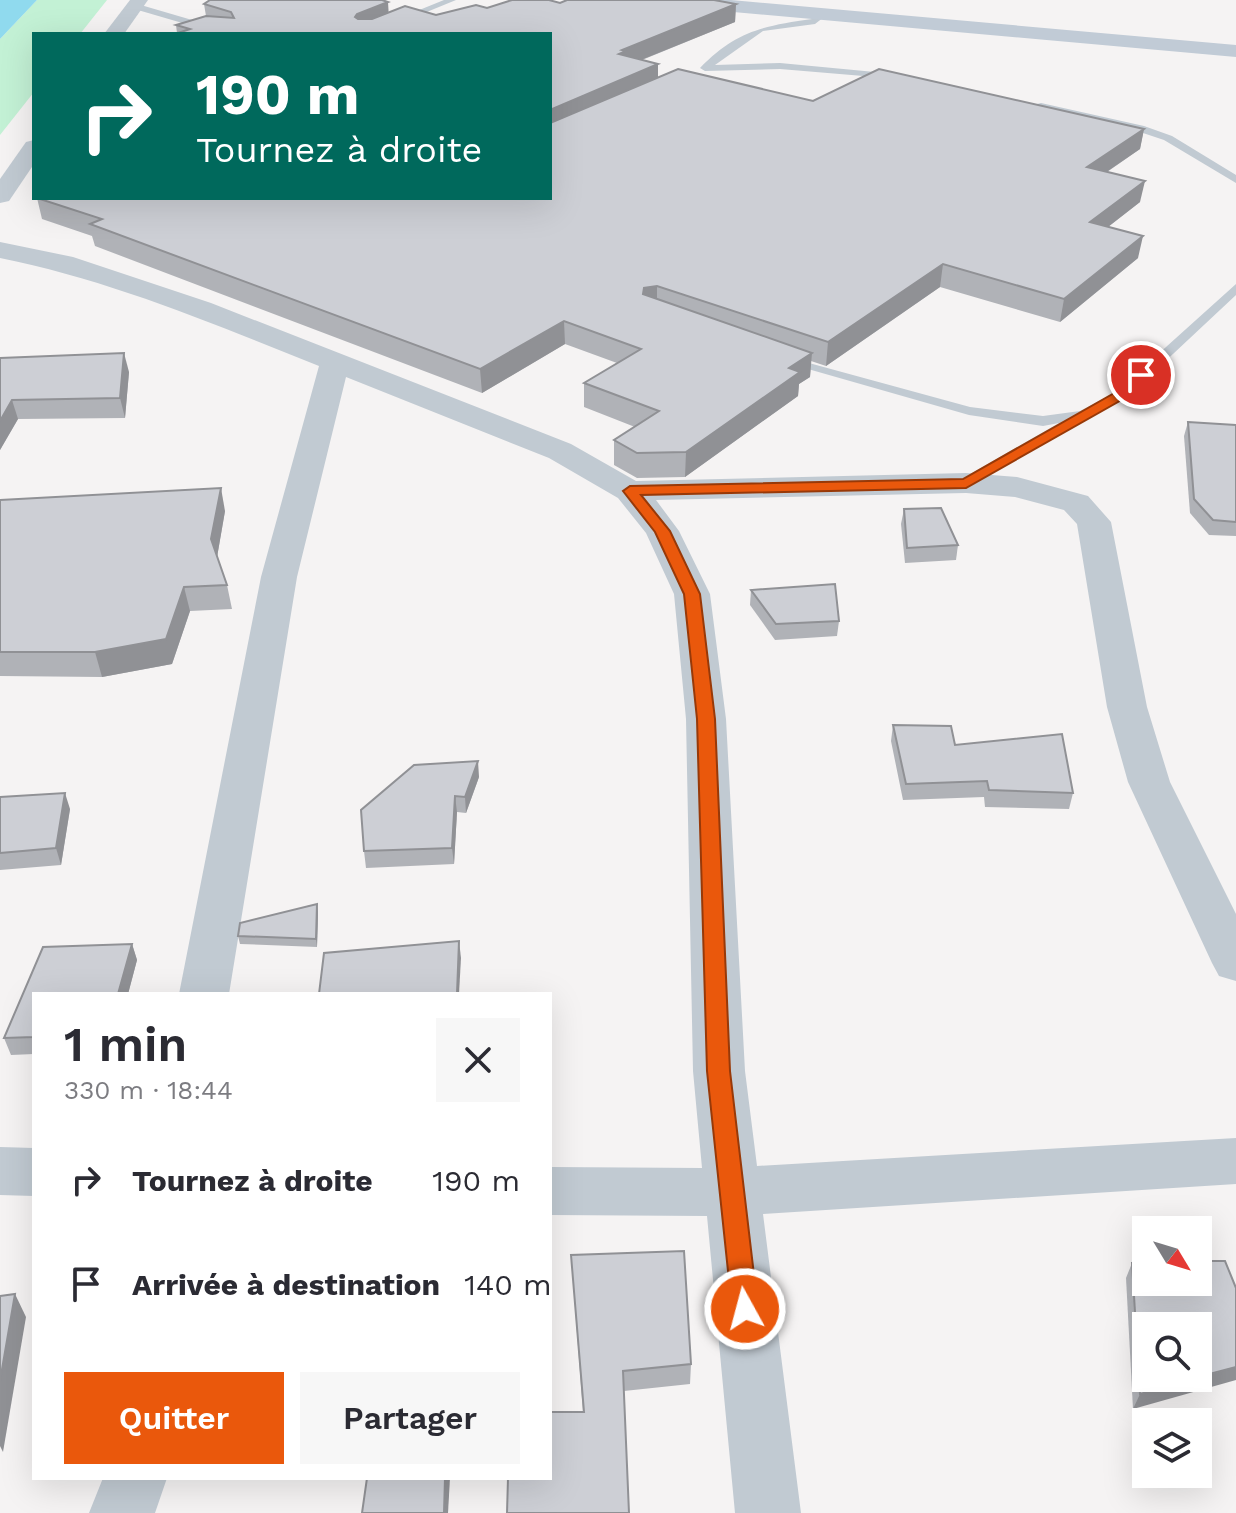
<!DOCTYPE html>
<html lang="fr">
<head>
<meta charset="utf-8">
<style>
	:root { --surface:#fff; --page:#f7f7f7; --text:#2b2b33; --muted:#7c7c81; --accent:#ea580c }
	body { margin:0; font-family:"Work Sans",sans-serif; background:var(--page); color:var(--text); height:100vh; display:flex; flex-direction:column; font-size:30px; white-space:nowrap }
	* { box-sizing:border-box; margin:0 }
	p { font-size:26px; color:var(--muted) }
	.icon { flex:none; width:44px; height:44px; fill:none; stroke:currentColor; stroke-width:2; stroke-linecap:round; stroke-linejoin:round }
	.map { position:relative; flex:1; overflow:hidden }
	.side { position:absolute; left:32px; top:992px; width:520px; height:488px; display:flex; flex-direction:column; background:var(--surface); border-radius:0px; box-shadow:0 8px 32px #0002 }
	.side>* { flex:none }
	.top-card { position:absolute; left:32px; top:32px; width:520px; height:168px; border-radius:0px; box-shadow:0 8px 32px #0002; background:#00695c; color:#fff; overflow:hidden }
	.needle { width:52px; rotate:128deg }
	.buttons { position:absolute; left:1132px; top:1216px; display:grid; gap:16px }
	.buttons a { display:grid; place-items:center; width:80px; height:80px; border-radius:0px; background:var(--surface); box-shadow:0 8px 32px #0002; font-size:40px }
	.pin { position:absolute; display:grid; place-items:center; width:68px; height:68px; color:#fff; margin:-34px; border:4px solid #fff; border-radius:50%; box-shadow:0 2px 8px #0007 }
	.me { position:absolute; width:88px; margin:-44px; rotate:353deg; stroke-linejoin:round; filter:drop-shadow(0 0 6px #0008) }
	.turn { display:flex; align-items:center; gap:28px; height:168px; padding:0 32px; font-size:36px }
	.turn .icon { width:104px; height:104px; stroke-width:2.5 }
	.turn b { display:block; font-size:56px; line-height:68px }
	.round { display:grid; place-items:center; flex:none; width:84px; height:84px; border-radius:0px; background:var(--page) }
	.head { display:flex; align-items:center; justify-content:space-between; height:136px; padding:0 32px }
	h1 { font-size:48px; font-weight:600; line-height:60px }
	.primary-button { display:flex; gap:16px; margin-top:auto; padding:16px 32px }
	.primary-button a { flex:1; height:92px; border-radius:0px; background:var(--accent); color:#fff; font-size:32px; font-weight:600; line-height:92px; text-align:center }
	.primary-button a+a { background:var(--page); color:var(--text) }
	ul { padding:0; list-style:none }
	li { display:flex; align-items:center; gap:24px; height:104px; padding:0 32px }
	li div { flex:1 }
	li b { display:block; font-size:30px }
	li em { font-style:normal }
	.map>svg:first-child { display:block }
</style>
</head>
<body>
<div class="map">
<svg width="1236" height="1513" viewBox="0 0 1236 1513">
	<rect width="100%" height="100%" fill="#f5f3f3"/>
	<!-- green -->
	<polygon fill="#c3f1d5" points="37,0 107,0 80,34 34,34 34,92 0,135 0,39"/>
	<!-- water -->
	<polygon fill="#90daee" points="0,0 37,0 0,39"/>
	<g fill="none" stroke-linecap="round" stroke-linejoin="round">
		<!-- lane -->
		<g fill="#c1cad2" fill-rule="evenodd">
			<polygon points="444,0 456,0 373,34 360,34"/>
			<polygon points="134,3 233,32 235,34 220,34 131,8"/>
			<path d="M 812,11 L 824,17 L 815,24 L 763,31 L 715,65 L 780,63 L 896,74 L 899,79 L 780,69 L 705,71 L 700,68 C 736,31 763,26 812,19 L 808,14 Z"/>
			<polygon points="1041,103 1144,126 1172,136 1236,175 1236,183 1164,140 1137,131 1037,108 1037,104"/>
			<polygon points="1236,284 1236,295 1126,398 1081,420 1079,424 966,488 960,486 960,480 1059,423 1043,426 969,415 780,361 787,357 970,407 1043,416 1080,411 1116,392"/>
		</g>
		<!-- street -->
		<g fill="#c1cad2" fill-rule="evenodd">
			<polygon points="130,0 148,0 124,34 104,34"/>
			<polygon points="34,140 34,164 9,201 0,203 0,179 26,142"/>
			<path d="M 0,242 L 73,257 L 211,303 L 571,444 L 636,481 L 966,473 L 1017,477 L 1088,496 L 1111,522 L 1147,707 L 1170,782 L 1236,914 L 1236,981 L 1219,976 L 1212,963 L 1128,782 L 1107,707 L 1077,524 L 1064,510 L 1015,497 L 966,493 L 656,500 L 679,531 L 710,594 L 726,719 L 745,1071 L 757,1166 L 1236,1138 L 1236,1184 L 763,1214 L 801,1513 L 735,1513 L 707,1216 L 550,1215 L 550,1167 L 702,1168 L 693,1071 L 686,719 L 674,594 L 646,533 L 618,498 L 549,458 L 346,377 L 297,577 L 229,994 L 179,994 L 261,577 L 319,366 C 214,324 110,280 0,258 Z"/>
			<polygon points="0,1147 34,1148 34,1196 0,1195"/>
			<polygon points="103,1478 167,1478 155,1513 89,1513"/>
		</g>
		<!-- secondary -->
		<polygon fill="#c1cbd6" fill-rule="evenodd" points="656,0 731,0 1236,45 1236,57 666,6"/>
	</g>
	<!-- wall -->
	<g fill="#b0b2b7">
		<polygon points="560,3 736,4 735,22 642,60 658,77 813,101 1144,129 1140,149 1107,172 1140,202 1108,227 1138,258 1060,322 940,287 826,366 811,361 810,377 799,384 798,396 685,477 637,478 614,465 614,440 635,427 584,407 584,383 617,363 565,344 482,393 95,246 92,236 42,219 37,198 550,198 177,33 176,25 206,16 204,4 436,15 487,8"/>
		<polygon points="0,358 129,372 125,418 18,419 0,450"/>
		<polygon points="1188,422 1236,425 1236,536 1209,535 1190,513 1184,436"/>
		<polygon points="0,500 225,511 217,557 227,585 232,609 190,611 172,664 102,677 0,676"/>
		<polygon points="904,509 958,545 956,560 905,563 901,524"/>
		<polygon points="751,590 839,621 837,636 775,640 750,605"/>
		<polygon points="893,725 955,745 1073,793 1069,809 985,807 984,797 903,800 891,741"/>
		<polygon points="479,777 466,813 457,812 454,864 366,868 364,851"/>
		<polygon points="0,797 70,809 61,865 0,870"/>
		<polygon points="317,904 318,912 317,947 240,944 238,936"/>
		<polygon points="132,944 137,960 128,994 34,994 34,1054 11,1055 4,1038 43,947"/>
		<polygon points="571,1255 691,1364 690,1384 624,1391 583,1412"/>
		<polygon points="1132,1263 1236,1288 1133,1409 1126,1278"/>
	</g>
	<!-- shaded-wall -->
	<g fill="#909195">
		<polygon points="388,2 389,19 359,31 355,17 357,14"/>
		<polygon points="736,4 735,22 626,66 619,54 622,50"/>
		<polygon points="658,64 658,82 550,130 550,110"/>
		<polygon points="1144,129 1140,149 1083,188 1087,167"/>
		<polygon points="1145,181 1140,202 1086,244 1090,222"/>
		<polygon points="1143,236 1138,258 1060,322 1064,299"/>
		<polygon points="943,264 940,287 826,366 828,342"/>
		<polygon points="657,286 657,308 643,311 644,288"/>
		<polygon points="564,321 565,344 482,393 480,369"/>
		<polygon points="124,353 129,372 125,418 120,398"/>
		<polygon points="812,353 810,377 799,384 798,396 685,477 686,452 789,368"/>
		<polygon points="12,400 18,419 0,450 0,421"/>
		<polygon points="221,488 225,511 216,563 211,539"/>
		<polygon points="184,587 190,611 172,664 102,677 95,652"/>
		<polygon points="478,761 479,777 466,813 465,797"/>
		<polygon points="65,793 70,809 61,865 56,848"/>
		<polygon points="455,796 457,812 454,864 452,848"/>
		<polygon points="317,904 318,912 317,947 316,939"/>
		<polygon points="459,941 461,958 459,994 457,994"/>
		<polygon points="132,944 137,960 128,994 118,994"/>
		<polygon points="15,1294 26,1317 3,1452 0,1446 0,1381"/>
		<polygon points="1236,1367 1236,1380 1133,1409 1140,1394"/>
		<polygon points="445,1478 450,1478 448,1513 444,1513"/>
	</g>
	<!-- building -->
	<g fill="#cdcfd5" stroke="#909195" stroke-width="2">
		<polygon points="210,0 382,0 388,2 357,14 355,17 358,19 372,19 405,6 436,15 476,5 487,8 512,0 549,0 560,3 567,0 714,0 736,4 622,50 626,51 619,54 658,64 550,110 550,34 175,34 190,29 176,25 206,16 234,18 231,12 204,4"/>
		<polygon points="678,69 813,101 879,69 1144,129 1087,167 1145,181 1090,222 1143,236 1064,299 943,264 828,342 657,286 644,288 643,294 812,353 789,368 800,372 686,452 637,453 614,440 659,411 584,383 641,349 564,321 480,369 90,224 102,219 37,198 550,198 550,123"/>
		<polygon points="124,353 120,398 12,400 0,421 0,358"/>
		<polygon points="1188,422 1236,425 1236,522 1213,520 1194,499"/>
		<polygon points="221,488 211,539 227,585 184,587 166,639 95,652 0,652 0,500"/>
		<polygon points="941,508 958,545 907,548 904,509"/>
		<polygon points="835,584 839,621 776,624 751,590"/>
		<polygon points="893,725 951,726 955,745 1062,734 1073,793 989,790 987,781 906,784"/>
		<polygon points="478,761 465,797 455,796 452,848 364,851 361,810 414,765"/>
		<polygon points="65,793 56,848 0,853 0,797"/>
		<polygon points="317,904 316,939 238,936 240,923"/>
		<polygon points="459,941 457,994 319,994 324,953"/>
		<polygon points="132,944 118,994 34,994 34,1037 4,1038 43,947"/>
		<polygon points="684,1251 691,1364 623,1371 629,1513 507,1513 508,1478 550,1478 550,1412 584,1412 571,1255"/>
		<polygon points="1198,1261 1225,1261 1236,1288 1236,1367 1198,1377 1198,1326 1146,1326 1146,1378 1196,1378 1140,1394 1132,1263 1146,1262 1146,1282 1198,1282"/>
		<polygon points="15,1294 0,1381 0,1296"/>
		<polygon points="367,1478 445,1478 444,1513 362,1513"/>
	</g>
	<!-- route -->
	<polygon fill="#ea580c" stroke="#983908" stroke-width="2" points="1137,373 1148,375 1125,398 966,488 641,495 670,531 700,594 715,719 730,1071 758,1309 754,1317 745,1320 736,1317 732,1309 707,1071 697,719 684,594 655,532 623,491 630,486 963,479 1116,392"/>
</svg>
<div class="buttons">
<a><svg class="needle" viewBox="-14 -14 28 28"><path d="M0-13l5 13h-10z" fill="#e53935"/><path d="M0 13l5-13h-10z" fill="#7c7c81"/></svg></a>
<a><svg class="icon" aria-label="search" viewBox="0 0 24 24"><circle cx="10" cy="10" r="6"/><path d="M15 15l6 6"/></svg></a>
<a><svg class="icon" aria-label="layers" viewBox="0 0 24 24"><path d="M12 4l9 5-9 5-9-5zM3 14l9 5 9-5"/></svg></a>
</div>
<div class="pin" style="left:1141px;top:375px;background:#d93025"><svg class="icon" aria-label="arrive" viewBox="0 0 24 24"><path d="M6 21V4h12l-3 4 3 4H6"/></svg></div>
<svg class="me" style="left:745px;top:1309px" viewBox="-20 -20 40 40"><circle r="17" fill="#ea580c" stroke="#fff" stroke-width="3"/><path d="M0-11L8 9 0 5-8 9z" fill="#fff"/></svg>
<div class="top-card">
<div class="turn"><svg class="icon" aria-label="right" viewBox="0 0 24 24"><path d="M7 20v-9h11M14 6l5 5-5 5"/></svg><div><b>190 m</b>Tournez à droite</div></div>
</div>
<section class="side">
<div class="head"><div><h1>1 min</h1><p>330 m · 18:44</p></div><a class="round"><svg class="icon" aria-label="close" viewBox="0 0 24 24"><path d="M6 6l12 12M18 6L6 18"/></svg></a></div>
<ul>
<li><svg class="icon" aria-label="right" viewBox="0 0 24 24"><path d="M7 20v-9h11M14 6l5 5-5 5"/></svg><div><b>Tournez à droite</b></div><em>190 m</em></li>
<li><svg class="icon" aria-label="arrive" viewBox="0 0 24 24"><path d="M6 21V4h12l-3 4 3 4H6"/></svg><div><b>Arrivée à destination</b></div><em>140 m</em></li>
</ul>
<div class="primary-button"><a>Quitter</a><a>Partager</a></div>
</section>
</div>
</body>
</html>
